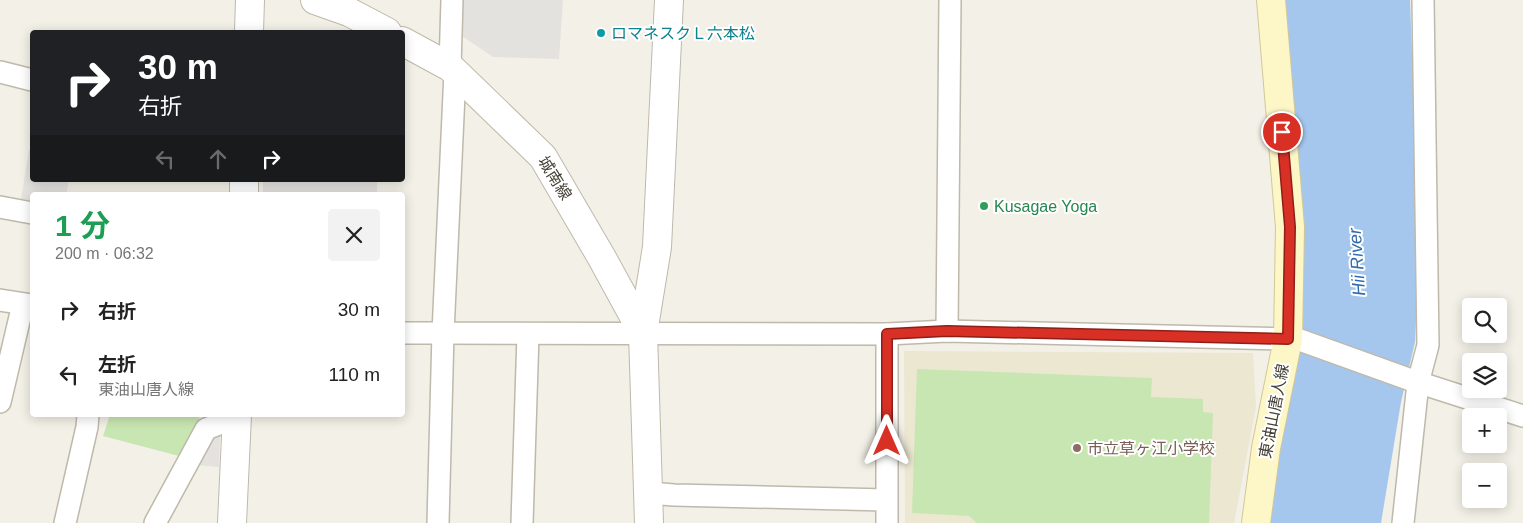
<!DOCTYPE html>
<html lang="ja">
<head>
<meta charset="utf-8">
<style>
	:root { --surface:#fff; --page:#f2f2f2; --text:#222; --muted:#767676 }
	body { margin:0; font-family:Helvetica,"Noto Sans JP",sans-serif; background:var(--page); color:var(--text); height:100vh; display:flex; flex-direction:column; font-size:19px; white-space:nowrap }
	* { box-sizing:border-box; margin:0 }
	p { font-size:16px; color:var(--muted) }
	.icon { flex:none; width:28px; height:28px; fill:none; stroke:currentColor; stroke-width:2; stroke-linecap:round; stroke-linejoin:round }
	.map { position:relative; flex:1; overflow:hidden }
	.drawer { position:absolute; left:30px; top:192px; width:375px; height:225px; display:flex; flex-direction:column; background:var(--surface); border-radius:5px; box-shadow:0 2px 12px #0003 }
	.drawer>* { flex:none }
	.hud { position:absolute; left:30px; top:30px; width:375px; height:152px; border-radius:5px; box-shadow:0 2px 12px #0003; background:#202124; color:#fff; overflow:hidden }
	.tools { position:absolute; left:1462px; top:298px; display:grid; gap:10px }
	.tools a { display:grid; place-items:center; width:45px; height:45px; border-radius:5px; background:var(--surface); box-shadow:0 2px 12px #0003; font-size:25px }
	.pin { position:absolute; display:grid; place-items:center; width:42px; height:42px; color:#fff; margin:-21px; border:2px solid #fff; border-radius:50%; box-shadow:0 1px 5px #0007 }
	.me { position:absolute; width:55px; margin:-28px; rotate:0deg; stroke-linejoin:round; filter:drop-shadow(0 0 4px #0008) }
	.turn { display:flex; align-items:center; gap:18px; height:105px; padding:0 25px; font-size:22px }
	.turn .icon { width:65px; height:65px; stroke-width:2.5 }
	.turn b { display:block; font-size:35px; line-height:42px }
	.lanes { display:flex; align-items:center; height:48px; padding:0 25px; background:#0003; justify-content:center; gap:25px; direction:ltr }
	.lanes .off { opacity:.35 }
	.round { display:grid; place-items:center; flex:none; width:52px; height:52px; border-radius:5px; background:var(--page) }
	.head { display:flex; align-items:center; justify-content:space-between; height:85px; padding:0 25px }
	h1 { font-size:30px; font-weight:700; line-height:38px; color:#1e9e55 }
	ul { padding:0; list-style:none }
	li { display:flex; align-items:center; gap:15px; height:65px; padding:0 25px }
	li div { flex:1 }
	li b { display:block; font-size:19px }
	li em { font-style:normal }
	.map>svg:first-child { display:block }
</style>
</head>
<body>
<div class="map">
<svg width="1523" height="523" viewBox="0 0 1523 523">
	<rect width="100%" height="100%" fill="#f3f0e7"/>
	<!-- education -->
	<polygon fill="#ebe7d1" points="904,351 1253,353 1256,407 1234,523 905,523"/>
	<!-- green -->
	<g fill="#c8e6b1">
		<polygon points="917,369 1152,378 1151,397 1203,399 1203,412 1213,413 1209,523 977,523 969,516 912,513"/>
		<polygon points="110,415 201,415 179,456 103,436"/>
	</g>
	<!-- parking -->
	<g fill="#e4e2de">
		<polygon points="460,0 563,0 559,59 493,57 459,34"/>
		<polygon points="29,150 32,150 32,180 69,180 66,195 32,195 32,201 21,199"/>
		<rect x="263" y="180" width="114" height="15"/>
		<polygon points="220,434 219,467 191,465 203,435"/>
	</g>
	<!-- water -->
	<polygon fill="#a5c7ee" points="1283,0 1410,0 1415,135 1417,298 1415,342 1401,402 1381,523 1268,523 1290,385 1303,336"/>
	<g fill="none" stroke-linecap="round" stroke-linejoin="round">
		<!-- minor casing -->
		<g stroke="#beb9aa" stroke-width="24">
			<g id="minor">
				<polyline points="450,67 452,0"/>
				<polyline points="0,72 32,80"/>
				<polyline points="455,72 443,333 887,334 947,331 1288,339 1297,339 1411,380 1523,416"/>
				<polyline points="0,207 32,213"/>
				<polyline points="0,300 32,305"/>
				<polyline points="947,331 950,0"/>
				<polyline points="402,333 443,333 438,523"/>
				<polyline points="0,402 23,304"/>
				<polyline points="649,493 674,495 886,500"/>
				<polyline points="65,523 87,427 88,415"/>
				<polyline points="155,523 206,429 237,417"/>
				<polyline points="522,523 528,334"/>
				<polyline points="887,523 887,334"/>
				<polyline points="1403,523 1418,383 1428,345 1423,0"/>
			</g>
		</g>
		<!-- tertiary casing -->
		<g stroke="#beb9aa" stroke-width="30">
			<g id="tertiary">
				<polyline points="315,0 349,12 387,32"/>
				<polyline points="249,32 250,0"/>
				<polyline points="402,41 450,67 543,157 602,258 643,333"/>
				<polyline points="244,195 244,180"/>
				<polyline points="232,523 237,415"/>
				<polyline points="649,523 643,333 657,247 669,0"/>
			</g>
		</g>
		<!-- secondary casing -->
		<g stroke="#d1c898" stroke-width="30">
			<polyline id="secondary" points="1256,523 1266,448 1288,339 1290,227 1271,0"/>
		</g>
		<!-- minor -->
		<use href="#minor" stroke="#fff" stroke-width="21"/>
		<!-- tertiary -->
		<use href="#tertiary" stroke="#fff" stroke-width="28"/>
		<!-- secondary -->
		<use href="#secondary" stroke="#fdf6c7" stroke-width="28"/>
	</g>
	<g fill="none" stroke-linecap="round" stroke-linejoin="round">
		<!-- route casing -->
		<g stroke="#8d1f18" stroke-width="12">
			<polyline id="route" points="887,441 887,334 947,331 1288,339 1290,227 1282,132"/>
		</g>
		<!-- route -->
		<use href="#route" stroke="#d93025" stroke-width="9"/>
	</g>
	<!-- markers -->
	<circle fill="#0f9aa8" stroke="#fff" stroke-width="2" cx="601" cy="33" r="5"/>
	<circle fill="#2e9e5b" stroke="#fff" stroke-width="2" cx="984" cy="206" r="5"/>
	<circle fill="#8d6e63" stroke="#fff" stroke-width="2" cx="1077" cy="448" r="5"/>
	<g text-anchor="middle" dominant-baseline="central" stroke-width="4" stroke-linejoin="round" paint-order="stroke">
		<!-- culture labels -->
		<g font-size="16" fill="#0d838f" stroke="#fff" text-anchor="start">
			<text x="611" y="33">ロマネスクＬ六本松</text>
		</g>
		<!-- street labels -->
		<g font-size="16" fill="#454136" stroke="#fff">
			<text transform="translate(555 178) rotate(58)">城南線</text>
			<text transform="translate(1274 411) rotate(-79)">東油山唐人線</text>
		</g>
		<!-- leisure labels -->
		<g font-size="16" fill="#27864d" stroke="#fff" text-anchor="start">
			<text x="994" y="206">Kusagae Yoga</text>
		</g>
		<!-- education labels -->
		<g font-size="16" fill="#785e54" stroke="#fff" text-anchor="start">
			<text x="1087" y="448">市立草ヶ江小学校</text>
		</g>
		<!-- water labels -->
		<g font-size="18" font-style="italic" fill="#336cad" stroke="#fff">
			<text transform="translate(1357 262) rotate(-94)">Hii River</text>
		</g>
	</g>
</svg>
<div class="tools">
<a><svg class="icon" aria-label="search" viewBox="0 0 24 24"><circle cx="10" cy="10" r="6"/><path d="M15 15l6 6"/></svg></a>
<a><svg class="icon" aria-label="layers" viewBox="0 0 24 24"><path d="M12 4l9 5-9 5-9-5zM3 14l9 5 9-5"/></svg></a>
<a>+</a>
<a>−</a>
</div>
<div class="pin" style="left:1282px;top:132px;background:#d93025"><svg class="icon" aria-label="arrive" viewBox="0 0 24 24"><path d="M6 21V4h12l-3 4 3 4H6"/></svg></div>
<svg class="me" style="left:887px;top:441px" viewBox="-20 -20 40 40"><path d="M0-17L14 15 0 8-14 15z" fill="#d93025" stroke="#fff" stroke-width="4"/></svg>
<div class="hud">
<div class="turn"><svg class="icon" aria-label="right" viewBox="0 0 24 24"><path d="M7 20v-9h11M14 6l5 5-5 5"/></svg><div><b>30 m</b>右折</div></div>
<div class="lanes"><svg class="icon off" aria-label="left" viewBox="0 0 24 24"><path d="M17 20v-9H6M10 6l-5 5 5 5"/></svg><svg class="icon off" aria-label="ahead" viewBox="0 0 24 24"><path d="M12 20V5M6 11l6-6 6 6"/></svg><svg class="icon" aria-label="right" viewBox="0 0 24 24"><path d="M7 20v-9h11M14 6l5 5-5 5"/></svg></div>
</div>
<section class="drawer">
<div class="head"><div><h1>1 分</h1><p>200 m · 06:32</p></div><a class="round"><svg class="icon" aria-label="close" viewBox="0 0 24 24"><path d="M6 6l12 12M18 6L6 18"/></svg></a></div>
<ul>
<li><svg class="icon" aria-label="right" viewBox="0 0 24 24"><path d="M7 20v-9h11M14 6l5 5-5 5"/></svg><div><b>右折</b></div><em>30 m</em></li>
<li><svg class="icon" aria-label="left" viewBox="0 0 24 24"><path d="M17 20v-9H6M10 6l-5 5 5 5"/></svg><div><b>左折</b><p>東油山唐人線</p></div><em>110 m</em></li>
</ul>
</section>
</div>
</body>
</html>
